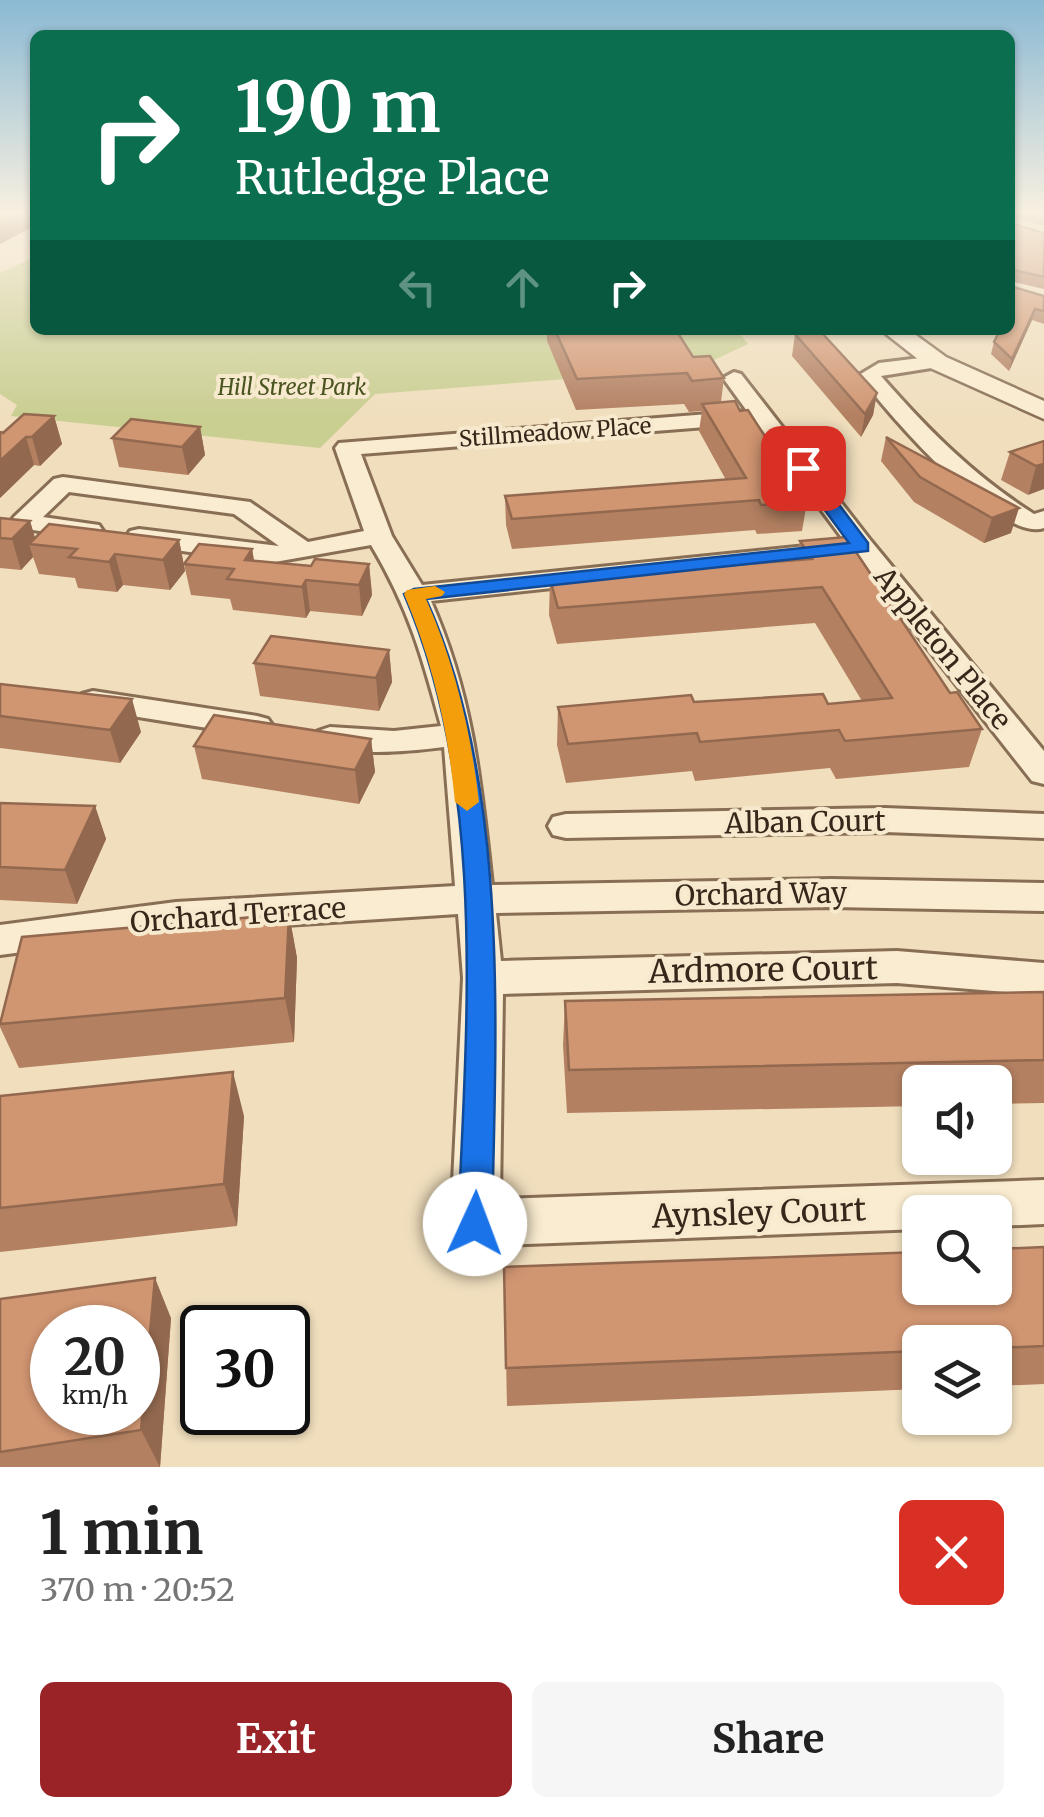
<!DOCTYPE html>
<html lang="en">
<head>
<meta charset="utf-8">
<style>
	:root { --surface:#fff; --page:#f6f6f6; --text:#222; --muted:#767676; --accent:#9a2328 }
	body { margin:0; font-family:Merriweather,serif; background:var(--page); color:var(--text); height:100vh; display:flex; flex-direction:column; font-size:38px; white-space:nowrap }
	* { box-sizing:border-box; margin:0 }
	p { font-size:32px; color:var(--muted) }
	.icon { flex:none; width:55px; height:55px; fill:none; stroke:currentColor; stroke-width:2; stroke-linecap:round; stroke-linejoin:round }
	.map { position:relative; height:1467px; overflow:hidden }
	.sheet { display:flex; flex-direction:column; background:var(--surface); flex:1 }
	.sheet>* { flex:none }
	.hud { position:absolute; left:30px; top:30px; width:985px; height:305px; border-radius:15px; box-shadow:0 2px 8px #0004; background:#0b6e4f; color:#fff; overflow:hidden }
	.tools { position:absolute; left:902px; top:1065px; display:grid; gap:20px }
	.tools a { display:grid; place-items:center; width:110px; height:110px; border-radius:15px; background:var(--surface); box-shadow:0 2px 8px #0004; font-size:50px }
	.speed { position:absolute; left:30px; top:1305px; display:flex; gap:20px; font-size:50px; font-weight:700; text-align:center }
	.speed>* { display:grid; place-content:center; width:130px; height:130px; border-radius:50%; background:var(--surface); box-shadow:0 2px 8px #0004; line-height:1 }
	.speed small { font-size:25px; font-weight:400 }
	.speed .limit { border:5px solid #111; border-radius:15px; background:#fff; color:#111 }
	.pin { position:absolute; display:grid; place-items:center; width:85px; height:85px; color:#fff; margin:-42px; border-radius:20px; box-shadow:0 5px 15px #0006 }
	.me { position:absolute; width:110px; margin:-55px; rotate:2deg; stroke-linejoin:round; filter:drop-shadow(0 0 8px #0008) }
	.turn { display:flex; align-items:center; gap:35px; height:210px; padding:0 40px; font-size:45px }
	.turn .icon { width:130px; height:130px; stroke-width:2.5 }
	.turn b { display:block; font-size:70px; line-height:85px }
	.lanes { display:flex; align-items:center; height:95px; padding:0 40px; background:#0003; justify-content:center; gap:50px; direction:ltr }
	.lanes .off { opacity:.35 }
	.round { display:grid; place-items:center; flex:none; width:105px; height:105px; border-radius:15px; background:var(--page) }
	.summary { display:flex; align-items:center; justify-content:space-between; height:170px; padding:0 40px }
	h1 { font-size:60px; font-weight:700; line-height:75px }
	.button { display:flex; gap:20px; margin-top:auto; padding:20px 40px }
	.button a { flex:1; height:115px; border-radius:15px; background:var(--accent); color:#fff; font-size:40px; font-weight:700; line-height:115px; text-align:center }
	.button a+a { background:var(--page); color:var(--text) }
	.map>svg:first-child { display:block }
</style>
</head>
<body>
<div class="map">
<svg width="1044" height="1467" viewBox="0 0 1044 1467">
	<rect width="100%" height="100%" fill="#f0debd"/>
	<!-- green -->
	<polygon fill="#c9ce91" points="35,257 35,330 737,330 748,344 695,369 375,394 320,448 11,416 17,405 0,394 0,273"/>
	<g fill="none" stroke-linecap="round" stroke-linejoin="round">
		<!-- minor casing -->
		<g stroke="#886e55" stroke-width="6">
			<g id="minor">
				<path d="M 937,356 L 947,362 L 944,366 L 881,376 C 927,429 975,477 1034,514 L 1044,511 L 1044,528 C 999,543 885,411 859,375 L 879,363 Z"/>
				<path d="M 734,372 L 741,374 L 871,541 L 1044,751 L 1044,784 L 1032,781 L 853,553 L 842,557 L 431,601 C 473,696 481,782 492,885 L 832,879 L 1044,883 L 1044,911 L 832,907 L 496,913 L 501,961 L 897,951 L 1044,963 L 1044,995 L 897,983 L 503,994 L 500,1199 L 1044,1180 L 1044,1224 L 995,1226 L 995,1212 L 920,1212 L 920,1229 L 475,1246 L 458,1239 L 451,1223 L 463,978 L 458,914 L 176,932 L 0,955 L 0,925 L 176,902 L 455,886 L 444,747 C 403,752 359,756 318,745 L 314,738 L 318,731 L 330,727 L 394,731 L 441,726 C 422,656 409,609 371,545 L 269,563 L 139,545 L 130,543 L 126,537 L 130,531 L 139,529 L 279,546 L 234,514 L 69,492 L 43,517 L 99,525 L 103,531 L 99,537 L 90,539 L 14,527 L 10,522 L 14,517 L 54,479 L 63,477 L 250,502 L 308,542 L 364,531 L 335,448 L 339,443 L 747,411 L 723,378 ZM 757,423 L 845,542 L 422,585 L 392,536 L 361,454 Z"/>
				<polygon points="93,691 257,716 268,719 273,726 268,733 257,736 82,708 77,701 82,694"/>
				<polygon points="885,808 1044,814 1044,838 885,832 566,838 553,835 548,826 553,817 566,814"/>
			</g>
		</g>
		<!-- tertiary casing -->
		<g stroke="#886e55" stroke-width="5">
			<polygon id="tertiary" points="881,330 909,330 946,357 1044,401 1044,419 928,367"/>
		</g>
		<!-- minor -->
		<use href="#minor" fill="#faecd0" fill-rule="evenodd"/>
		<!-- tertiary -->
		<use href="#tertiary" fill="#faecd0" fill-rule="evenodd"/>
	</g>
	<!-- wall -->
	<g fill="#b38061">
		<polygon points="0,211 35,211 35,226 0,244"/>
		<polygon points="1010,211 1044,211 1044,226 1011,217"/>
		<polygon points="1010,223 1044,233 1044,289 1010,281"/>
		<polygon points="1010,286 1044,296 1044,324 1032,320 1009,371 991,354 994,342 1010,330"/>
		<polygon points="547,330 676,330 693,357 724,378 721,402 740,411 807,502 802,531 757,534 755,530 512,549 506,525 505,496 726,480 699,431 702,411 689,412 684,404 576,410 547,341"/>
		<polygon points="795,334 877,393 873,415 861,437 792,356"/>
		<polygon points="54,416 62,444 40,466 34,465 0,498 0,432"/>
		<polygon points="200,427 205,455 188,475 119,467 112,438"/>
		<polygon points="886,437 1011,533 984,543 914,502 881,461"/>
		<polygon points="1044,441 1028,495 1001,480 1010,452"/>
		<polygon points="0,518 30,521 35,538 179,540 185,571 170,590 123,585 117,592 78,588 75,578 39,574 33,557 21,570 0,568"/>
		<polygon points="800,541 950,693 982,729 969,767 836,779 830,768 695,781 692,771 566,783 557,745 558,707 694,702 828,704 862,701 815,623 557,644 549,615 550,579 797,560"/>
		<polygon points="252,549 254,560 311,566 369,564 372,595 362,616 310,611 306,618 233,610 230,599 191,595 184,564"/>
		<polygon points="389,650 392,682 379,711 260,696 254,663"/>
		<polygon points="0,684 141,732 120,763 0,748"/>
		<polygon points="371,739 375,772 359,804 202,779 194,746"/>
		<polygon points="0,803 95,806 106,839 77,904 0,900"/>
		<polygon points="289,914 297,958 294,1042 19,1068 0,1027 0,1020"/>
		<polygon points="1044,992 1044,1103 995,1104 995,1082 920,1082 920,1106 567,1113 563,1045 565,1001"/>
		<polygon points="0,1096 244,1116 237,1226 0,1252"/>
		<polygon points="1044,1247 1044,1384 995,1386 995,1342 920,1342 920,1389 507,1406 504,1267"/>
		<polygon points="0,1299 171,1318 160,1467 0,1467"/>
	</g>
	<!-- shaded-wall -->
	<g fill="#92684f">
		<polygon points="24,211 30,211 33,226 0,244 0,224"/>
		<polygon points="1035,309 1032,320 1009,371 1012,359"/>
		<polygon points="877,393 873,415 861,437 865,414"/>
		<polygon points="54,416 62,444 40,466 32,437"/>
		<polygon points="200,427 205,455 188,475 182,447"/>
		<polygon points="26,437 34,465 0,498 0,461"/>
		<polygon points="1044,464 1044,489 1028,495 1036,466"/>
		<polygon points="1019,508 1011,533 984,543 992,518"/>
		<polygon points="30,521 37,545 29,544 33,557 21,570 12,539"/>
		<polygon points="179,540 185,571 170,590 163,560"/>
		<polygon points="252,549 257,580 245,560"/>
		<polygon points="115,554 123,585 117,592 109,562"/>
		<polygon points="369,564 372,595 362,616 359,585"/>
		<polygon points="306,580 310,611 306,618 302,587"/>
		<polygon points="389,650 392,682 379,711 376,678"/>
		<polygon points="132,699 141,732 120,763 110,730"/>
		<polygon points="371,739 375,772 359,804 355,770"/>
		<polygon points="95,806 106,839 77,904 65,870"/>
		<polygon points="289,914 297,958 294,1042 285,998"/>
		<polygon points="233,1072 244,1116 237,1226 224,1184"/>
		<polygon points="155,1278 171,1318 160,1467 141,1430"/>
	</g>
	<!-- building -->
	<g fill="#d09571" stroke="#92684f" stroke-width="2.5" fill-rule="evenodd">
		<polygon points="0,211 24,211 0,224"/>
		<polygon points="1028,211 1044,211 1044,215"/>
		<polygon points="1010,223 1044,233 1044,277 1014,270 1010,272"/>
		<polygon points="1010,286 1044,296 1044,311 1035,309 1012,359 994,342 1000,330 1010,330 1010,310 1014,302 1010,301"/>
		<polygon points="555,330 676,330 693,357 710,356 724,378 692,381 687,373 577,379"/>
		<polygon points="822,333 877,393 865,414 795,334"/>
		<polygon points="735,401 740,411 748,410 807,502 761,505 759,500 512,519 505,496 746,478 702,404"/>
		<polygon points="24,414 54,416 32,437 26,437 0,461 0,432 3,433"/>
		<polygon points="131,419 200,427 182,447 112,438"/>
		<polygon points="886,437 1019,508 992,518 920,477"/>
		<polygon points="1044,441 1044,464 1036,466 1010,452"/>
		<polygon points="0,518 30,521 12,539 0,538"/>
		<polygon points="49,524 179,540 163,560 115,554 109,562 69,557 77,549 29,544"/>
		<polygon points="846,537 950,693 957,692 982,729 845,741 839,730 700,742 697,733 568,744 558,707 691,695 694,702 823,694 828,704 892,698 822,587 558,608 550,579 812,559 800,541"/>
		<polygon points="199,544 252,549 245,560 311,566 315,559 369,564 359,585 306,580 302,587 227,579 234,569 184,564"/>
		<polygon points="271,636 389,650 376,678 254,663"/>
		<polygon points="0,684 132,699 110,730 0,716"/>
		<polygon points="214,715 371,739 355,770 194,746"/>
		<polygon points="0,803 95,806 65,870 0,867"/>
		<polygon points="289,914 285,998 0,1024 22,937"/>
		<polygon points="1044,992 1044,1060 569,1070 565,1001"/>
		<polygon points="233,1072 224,1184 0,1208 0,1096"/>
		<polygon points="1044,1247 1044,1346 995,1348 995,1342 920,1342 920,1351 506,1368 504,1267 920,1252 920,1288 995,1288 995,1249"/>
		<path d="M 155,1278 L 141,1430 L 0,1452 L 0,1299 ZM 52,1328 L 138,1328 L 138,1412 L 52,1412 Z"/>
	</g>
	<!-- sky -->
	<linearGradient id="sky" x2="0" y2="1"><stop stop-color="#8bb9d4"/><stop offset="0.51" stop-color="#f8f0e1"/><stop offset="1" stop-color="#f8f0e1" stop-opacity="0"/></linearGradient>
	<rect width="1044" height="417" fill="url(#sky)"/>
	<!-- route -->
	<path fill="#1a73e8" stroke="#114b97" stroke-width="2.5" d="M 803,463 L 809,465 L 868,543 L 868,551 L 426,599 C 510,784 496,1024 492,1224 L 487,1235 L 475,1240 L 463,1235 L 458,1224 C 467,1020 487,786 404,594 L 414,589 L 849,543 L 794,468 Z"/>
	<!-- slow -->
	<path fill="#f59e0b" d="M 435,586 L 445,592 L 442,596 L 426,599 C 455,664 471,732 479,802 L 467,811 L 455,802 C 448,730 433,662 404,594 L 407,590 Z"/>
	<g text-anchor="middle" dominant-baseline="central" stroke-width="8" stroke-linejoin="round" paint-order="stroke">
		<!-- far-park labels -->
		<g font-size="22" font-style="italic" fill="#495421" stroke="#f7e9cd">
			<text x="292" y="387">Hill Street Park</text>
		</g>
		<!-- far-street labels -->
		<g font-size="22" fill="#37271b" stroke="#f7e9cd">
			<text transform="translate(555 432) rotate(-4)">Stillmeadow Place</text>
		</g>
		<!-- street labels -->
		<g font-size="28" fill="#37271b" stroke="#f7e9cd">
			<text transform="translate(943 648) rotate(51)">Appleton Place</text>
			<text transform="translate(805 822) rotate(-1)">Alban Court</text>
			<text transform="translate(761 894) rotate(-1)">Orchard Way</text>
			<text transform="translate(238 915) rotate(-4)">Orchard Terrace</text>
		</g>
		<!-- near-street labels -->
		<g font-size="32" fill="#37271b" stroke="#f7e9cd">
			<text transform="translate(763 970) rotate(-1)">Ardmore Court</text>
			<text transform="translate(759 1213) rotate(-2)">Aynsley Court</text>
		</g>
	</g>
</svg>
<div class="tools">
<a><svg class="icon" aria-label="sound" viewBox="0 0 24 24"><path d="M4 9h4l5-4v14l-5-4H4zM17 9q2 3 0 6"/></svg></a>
<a><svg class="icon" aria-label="search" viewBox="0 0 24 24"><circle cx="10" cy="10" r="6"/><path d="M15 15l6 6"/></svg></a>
<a><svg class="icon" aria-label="layers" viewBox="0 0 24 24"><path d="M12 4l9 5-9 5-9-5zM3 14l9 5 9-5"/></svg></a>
</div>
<div class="speed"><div>20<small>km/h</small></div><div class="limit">30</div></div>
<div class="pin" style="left:803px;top:468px;background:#d93025"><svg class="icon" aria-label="arrive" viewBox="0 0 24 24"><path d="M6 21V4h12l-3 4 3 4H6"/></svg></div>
<svg class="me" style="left:475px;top:1224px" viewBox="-20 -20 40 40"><circle r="19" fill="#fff"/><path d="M0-13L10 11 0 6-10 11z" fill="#1a73e8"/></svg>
<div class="hud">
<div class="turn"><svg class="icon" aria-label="right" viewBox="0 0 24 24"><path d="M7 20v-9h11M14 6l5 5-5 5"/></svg><div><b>190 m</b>Rutledge Place</div></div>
<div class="lanes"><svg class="icon off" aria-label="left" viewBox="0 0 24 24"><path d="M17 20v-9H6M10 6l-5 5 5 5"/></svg><svg class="icon off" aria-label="ahead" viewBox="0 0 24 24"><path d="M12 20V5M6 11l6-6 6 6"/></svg><svg class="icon" aria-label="right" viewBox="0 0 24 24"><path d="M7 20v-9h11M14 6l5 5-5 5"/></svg></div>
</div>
</div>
<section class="sheet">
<div class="summary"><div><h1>1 min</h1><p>370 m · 20:52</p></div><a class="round" style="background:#d93025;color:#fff"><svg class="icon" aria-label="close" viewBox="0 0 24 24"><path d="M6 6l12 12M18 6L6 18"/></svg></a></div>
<div class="button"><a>Exit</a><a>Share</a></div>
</section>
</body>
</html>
